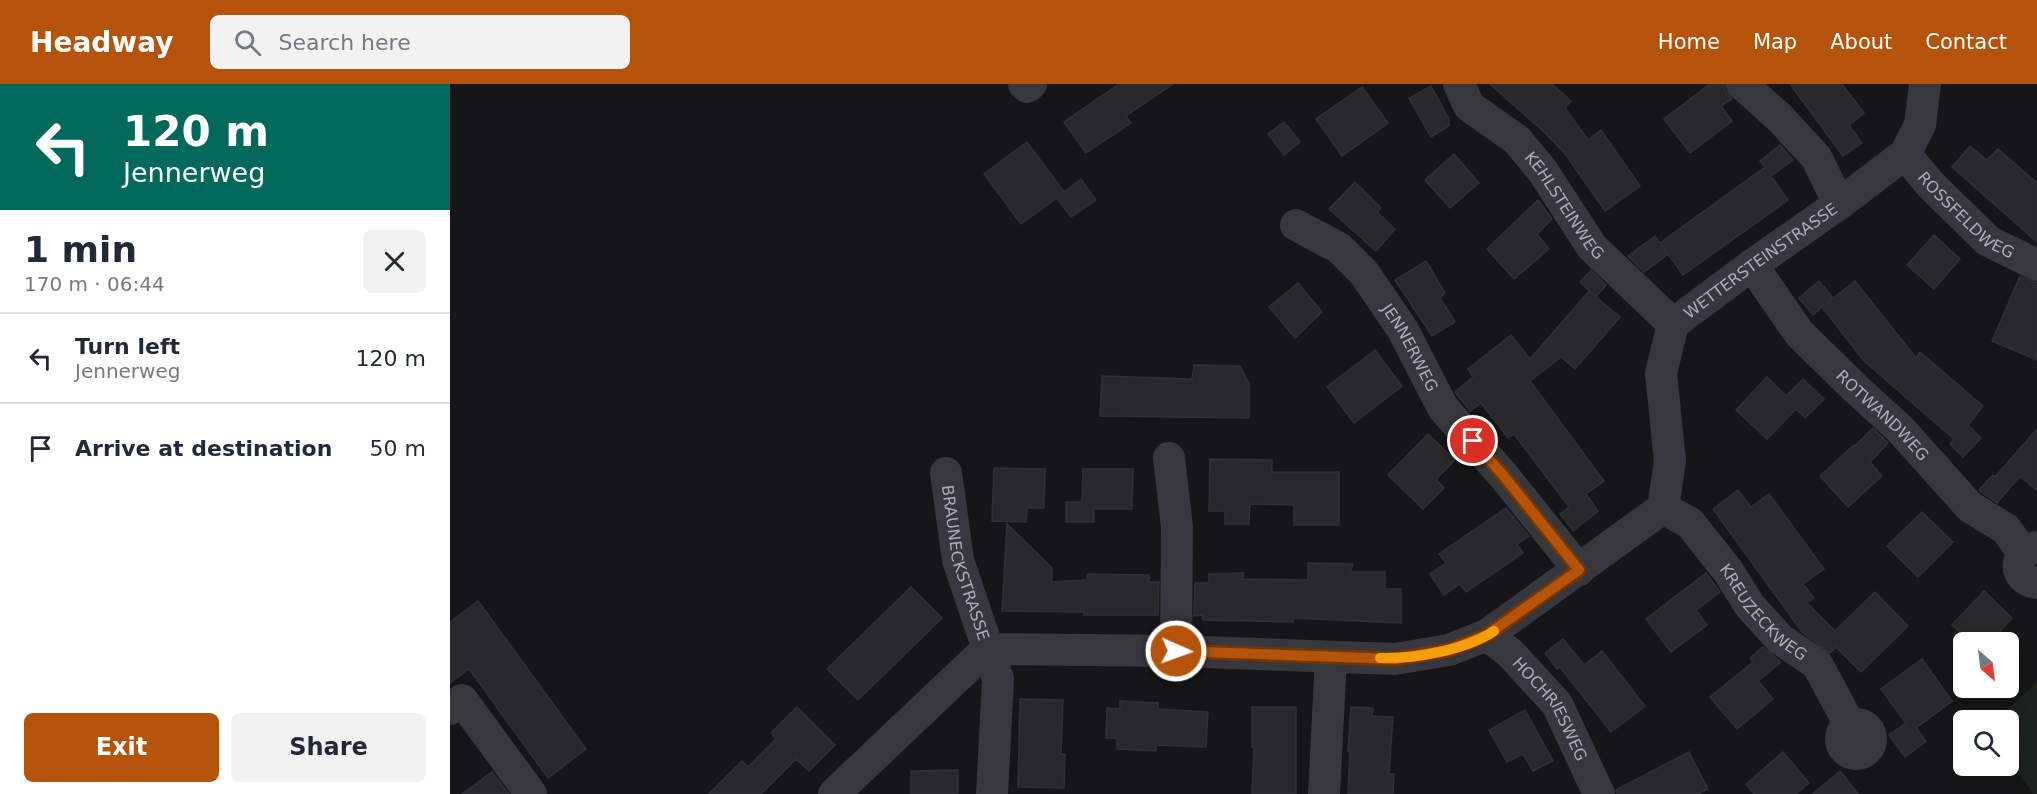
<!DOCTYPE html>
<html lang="en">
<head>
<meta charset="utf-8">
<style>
	:root { --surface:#fff; --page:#f2f2f3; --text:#1f2937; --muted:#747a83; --line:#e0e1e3; --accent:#b45309 }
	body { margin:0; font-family:"DejaVu Sans",sans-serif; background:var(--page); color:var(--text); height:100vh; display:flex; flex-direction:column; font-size:22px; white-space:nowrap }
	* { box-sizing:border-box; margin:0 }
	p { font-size:20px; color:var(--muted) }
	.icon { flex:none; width:33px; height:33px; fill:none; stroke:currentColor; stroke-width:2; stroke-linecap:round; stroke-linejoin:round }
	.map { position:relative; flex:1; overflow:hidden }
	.sheet { display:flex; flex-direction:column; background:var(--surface); width:450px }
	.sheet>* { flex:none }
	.top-card { background:#00695c; color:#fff; overflow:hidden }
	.needle { width:39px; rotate:152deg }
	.buttons { position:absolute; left:1503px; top:548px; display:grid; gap:12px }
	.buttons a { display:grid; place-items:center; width:66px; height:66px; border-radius:9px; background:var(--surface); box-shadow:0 3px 15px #0003; font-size:30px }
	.pin { position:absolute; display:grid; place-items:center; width:51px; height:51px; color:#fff; margin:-26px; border:3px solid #fff; border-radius:50%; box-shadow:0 2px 6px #0007 }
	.me { position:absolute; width:66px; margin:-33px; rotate:92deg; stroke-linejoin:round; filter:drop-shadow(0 0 4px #0008) }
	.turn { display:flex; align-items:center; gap:21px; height:126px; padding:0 24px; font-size:27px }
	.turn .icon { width:78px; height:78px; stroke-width:2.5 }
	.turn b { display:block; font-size:42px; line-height:51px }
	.round { display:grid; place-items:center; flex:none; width:63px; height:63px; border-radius:9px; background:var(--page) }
	.headline { display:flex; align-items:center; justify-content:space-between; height:102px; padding:0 24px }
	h1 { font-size:36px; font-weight:800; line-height:45px }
	.action { display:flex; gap:12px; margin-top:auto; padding:12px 24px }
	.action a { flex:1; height:69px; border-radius:9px; background:var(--accent); color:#fff; font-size:24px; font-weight:800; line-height:69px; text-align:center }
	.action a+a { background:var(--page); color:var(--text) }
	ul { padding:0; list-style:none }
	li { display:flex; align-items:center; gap:18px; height:90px; padding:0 24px; border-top:2px solid var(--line) }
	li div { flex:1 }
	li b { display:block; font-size:22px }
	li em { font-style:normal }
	header { display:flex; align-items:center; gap:36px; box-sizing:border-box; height:84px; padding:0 30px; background:var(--accent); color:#fff }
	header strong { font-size:28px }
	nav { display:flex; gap:33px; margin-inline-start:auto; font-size:21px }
	.search { width:420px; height:54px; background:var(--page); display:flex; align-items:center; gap:15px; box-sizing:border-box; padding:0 21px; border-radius:9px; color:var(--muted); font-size:22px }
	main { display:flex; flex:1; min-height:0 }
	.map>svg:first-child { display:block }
</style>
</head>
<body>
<header>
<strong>Headway</strong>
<div class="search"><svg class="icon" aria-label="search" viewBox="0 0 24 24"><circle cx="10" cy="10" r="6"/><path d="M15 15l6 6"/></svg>Search here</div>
<nav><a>Home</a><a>Map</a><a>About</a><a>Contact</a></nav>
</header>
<main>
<section class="sheet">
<div class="top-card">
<div class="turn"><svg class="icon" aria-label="left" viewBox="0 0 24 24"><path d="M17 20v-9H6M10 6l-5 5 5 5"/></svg><div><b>120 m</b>Jennerweg</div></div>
</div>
<div class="headline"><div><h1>1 min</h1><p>170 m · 06:44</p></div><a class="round"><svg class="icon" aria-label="close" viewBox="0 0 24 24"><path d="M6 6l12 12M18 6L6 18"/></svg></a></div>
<ul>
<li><svg class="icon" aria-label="left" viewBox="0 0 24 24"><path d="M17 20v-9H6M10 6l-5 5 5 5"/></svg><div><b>Turn left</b><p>Jennerweg</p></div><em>120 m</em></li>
<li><svg class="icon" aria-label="arrive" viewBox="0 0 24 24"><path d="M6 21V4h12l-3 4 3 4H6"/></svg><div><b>Arrive at destination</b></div><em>50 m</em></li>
</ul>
<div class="action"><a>Exit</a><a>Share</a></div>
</section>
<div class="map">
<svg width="1587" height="710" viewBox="0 0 1587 710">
	<rect width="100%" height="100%" fill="#161618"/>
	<!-- green -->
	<polygon fill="#1c231d" points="1587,598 1587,710 1583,710 1559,675 1558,636 1546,636"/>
	<!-- building -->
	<g fill="#29292c" stroke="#303034" stroke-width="1.5">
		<polygon points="669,0 723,0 676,32 681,39 636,69 614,38"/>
		<polygon points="1040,0 1102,0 1121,17 1115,24 1138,56 1151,46 1190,102 1155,127 1116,71 1094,48"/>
		<polygon points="1260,0 1275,0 1275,6 1282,15 1271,22 1282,37 1240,69 1214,35"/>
		<polygon points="1340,0 1392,0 1414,29 1399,41 1412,59 1393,72"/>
		<polygon points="981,2 999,35 999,42 981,53 959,14"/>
		<polygon points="912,3 938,39 892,72 866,35"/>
		<polygon points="834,38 850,58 834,71 818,50"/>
		<polygon points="577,58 614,108 631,95 646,116 621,133 607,114 571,140 534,90"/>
		<polygon points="1330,61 1343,76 1321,92 1338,116 1233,191 1210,159 1315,83 1310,77"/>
		<polygon points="1520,62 1537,76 1548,65 1587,99 1587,158 1502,83"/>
		<polygon points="1004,70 1029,99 1000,124 975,96"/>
		<polygon points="905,98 931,124 927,128 945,145 926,167 879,125"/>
		<polygon points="1088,116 1102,135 1087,150 1099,165 1064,195 1037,165"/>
		<polygon points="1484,151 1510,175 1484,205 1457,181"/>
		<polygon points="1205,152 1218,170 1194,188 1178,172"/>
		<polygon points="976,177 995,209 990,214 1005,238 982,252 945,196"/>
		<polygon points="1141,186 1156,201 1146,213 1130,198"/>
		<polygon points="1570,192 1587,199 1587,276 1542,257"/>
		<polygon points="1369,197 1383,214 1377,219 1405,197 1466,274 1470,268 1533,322 1518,341 1531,354 1513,373 1500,360 1504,355 1414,277 1372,223 1363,231 1349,214"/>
		<polygon points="848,199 872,228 845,254 819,223"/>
		<polygon points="1139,207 1170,233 1125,285 1111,273 1080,297 1154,397 1136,410 1148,427 1123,447 1110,430 1119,423 1064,350 1058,354 1031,319 1020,327 1005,308 1023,293 1018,285 1061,251 1080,275"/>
		<polygon points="925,266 952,302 904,339 877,303"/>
		<polygon points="744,281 790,282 799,299 799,334 650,332 652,292 742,295"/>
		<polygon points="1317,293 1336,312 1353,295 1374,315 1355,334 1346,325 1317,355 1286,326"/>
		<polygon points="1423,344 1438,359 1420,378 1432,392 1398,423 1370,392 1404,361 1405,362"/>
		<polygon points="1587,345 1587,407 1570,392 1547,419 1532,409 1529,406 1543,391 1545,393"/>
		<polygon points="978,350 1005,376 986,395 994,404 973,425 938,391"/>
		<polygon points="760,375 822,376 822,388 889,388 889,441 844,441 844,421 800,420 799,440 775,440 775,427 759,427"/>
		<polygon points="544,384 595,385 594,424 577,424 576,438 542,437"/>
		<polygon points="633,385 683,385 682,425 644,425 644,438 616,438 616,418 632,418"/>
		<polygon points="1288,406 1301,423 1319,410 1374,485 1353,500 1364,514 1357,519 1385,547 1425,508 1458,542 1411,588 1386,563 1380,569 1352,548 1263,425"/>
		<polygon points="1056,424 1079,452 1067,460 1073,469 1016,508 1010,500 994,511 980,490 996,479 989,470"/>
		<polygon points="1472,428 1503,458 1468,493 1437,462"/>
		<polygon points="557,440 602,484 602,498 636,496 638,490 699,491 699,498 709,498 708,531 634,531 634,528 552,527"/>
		<polygon points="858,479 903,480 900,488 935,488 935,505 951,505 951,539 843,534 843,538 753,536 753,531 744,532 745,499 759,499 759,490 794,489 792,495 858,496"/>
		<polygon points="1256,489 1270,508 1246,526 1257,541 1221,568 1196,535"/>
		<polygon points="461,503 492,534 408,616 377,585"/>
		<polygon points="1534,507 1562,534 1540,558 1520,558 1502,541"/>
		<polygon points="28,517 136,665 98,694 19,585 0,599 0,538"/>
		<polygon points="1113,555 1134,581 1152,567 1195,622 1161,648 1110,583 1107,585 1095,569"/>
		<polygon points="1313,563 1331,578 1308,597 1323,615 1287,645 1260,613 1303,578 1300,574"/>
		<polygon points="1472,575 1502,617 1466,644 1476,657 1455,673 1439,651 1456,639 1431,605"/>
		<polygon points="570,615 613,616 611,670 615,670 614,704 568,703"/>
		<polygon points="670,617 708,619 708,625 758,628 756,663 706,661 706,667 667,665 667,654 656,654 657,624 670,625"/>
		<polygon points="347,623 385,661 359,687 346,675 311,710 259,710 292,677 298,683 326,655 321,649"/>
		<polygon points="802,623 846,623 846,710 802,710 804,663 802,663"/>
		<polygon points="901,623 923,624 922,632 943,633 939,690 944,690 943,710 898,710 900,667 898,667"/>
		<polygon points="1075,626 1103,677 1083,687 1073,670 1057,678 1039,646"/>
		<polygon points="1239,668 1258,705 1248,710 1167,710 1166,706"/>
		<polygon points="1333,668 1359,699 1346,710 1304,710 1296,700"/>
		<polygon points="508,686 508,710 461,710 461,687"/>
		<polygon points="1390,687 1408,710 1363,710"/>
		<polygon points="42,688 59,710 12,710"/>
	</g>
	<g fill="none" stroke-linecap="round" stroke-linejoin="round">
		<!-- minor -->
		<g stroke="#37383d" stroke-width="32">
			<polyline points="574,0 577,3 581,0"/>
			<path id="s1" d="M 1009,0 L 1019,22 L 1067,56 L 1092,86 L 1142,163 L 1223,240"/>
			<polyline points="1292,0 1330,34 1366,73 1389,120"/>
			<path id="s2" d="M 1455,70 L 1480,100 L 1538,157 L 1587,181"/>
			<path id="s3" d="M 846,141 L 889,164 L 914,189 L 953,246 L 993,324 L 1053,391 L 1129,486"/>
			<path id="s4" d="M 1302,181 L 1349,249 L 1405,304 L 1450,345 L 1520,423 L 1556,445 L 1573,469"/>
			<polyline points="719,374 727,443 726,567"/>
			<path id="s5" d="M 496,389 L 508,476 L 548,595 L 542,710"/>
			<path id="s6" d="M 1213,424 L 1240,439 L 1278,487 L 1300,522 L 1330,555 L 1367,580 L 1400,641"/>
			<path d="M 1587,463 C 1563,467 1562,496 1587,499"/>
			<path id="s7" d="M 1037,551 L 1060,569 L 1107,620 L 1149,710"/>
			<polyline points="0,625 12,616 81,710"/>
			<circle cx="1406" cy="655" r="15"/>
			<path id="s8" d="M 384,710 L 537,565 L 726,567 L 945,575 L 999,566 L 1037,551 L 1213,424 L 1220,377 L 1211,289 L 1223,240 L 1302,181 L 1389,120 L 1455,70 L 1470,41 L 1475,0"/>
			<polyline points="874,710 881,573"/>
		</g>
	</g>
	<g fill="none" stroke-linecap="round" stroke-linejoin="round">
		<!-- route casing -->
		<g stroke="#753606" stroke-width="15">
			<polyline id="route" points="726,567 945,575 999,566 1037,551 1129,486 1053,391 1023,357"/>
		</g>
		<!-- route -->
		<use href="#route" stroke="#b45309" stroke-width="10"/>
		<!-- slow -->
		<path stroke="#f59e0b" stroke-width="10" d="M 930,574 C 964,575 1016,566 1044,547"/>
	</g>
	<g text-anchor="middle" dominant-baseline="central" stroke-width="6" stroke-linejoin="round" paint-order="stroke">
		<!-- street labels -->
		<g font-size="16" fill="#a8adb8" stroke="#111113">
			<text stroke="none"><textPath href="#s1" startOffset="164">KEHLSTEINWEG</textPath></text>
			<text stroke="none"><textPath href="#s2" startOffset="87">ROSSFELDWEG</textPath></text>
			<text stroke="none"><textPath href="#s8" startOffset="1226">WETTERSTEINSTRASSE</textPath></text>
			<text stroke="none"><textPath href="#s3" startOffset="172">JENNERWEG</textPath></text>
			<text stroke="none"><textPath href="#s4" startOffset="200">ROTWANDWEG</textPath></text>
			<text stroke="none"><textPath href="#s5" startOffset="92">BRAUNECKSTRASSE</textPath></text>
			<text stroke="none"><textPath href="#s6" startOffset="147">KREUZECKWEG</textPath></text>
			<text stroke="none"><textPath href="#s7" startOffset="99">HOCHRIESWEG</textPath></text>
		</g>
	</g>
</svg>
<div class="buttons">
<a><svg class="needle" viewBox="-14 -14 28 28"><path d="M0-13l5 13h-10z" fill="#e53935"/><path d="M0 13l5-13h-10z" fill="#747a83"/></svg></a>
<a><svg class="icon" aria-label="search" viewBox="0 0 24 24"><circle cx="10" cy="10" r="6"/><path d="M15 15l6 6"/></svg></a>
</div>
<div class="pin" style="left:1023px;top:357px;background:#d93025"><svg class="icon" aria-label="arrive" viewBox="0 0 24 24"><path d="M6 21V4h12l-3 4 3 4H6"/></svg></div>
<svg class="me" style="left:726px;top:567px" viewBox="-20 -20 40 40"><circle r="17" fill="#b45309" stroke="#fff" stroke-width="3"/><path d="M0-11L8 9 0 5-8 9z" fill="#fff"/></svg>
</div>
</main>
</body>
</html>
